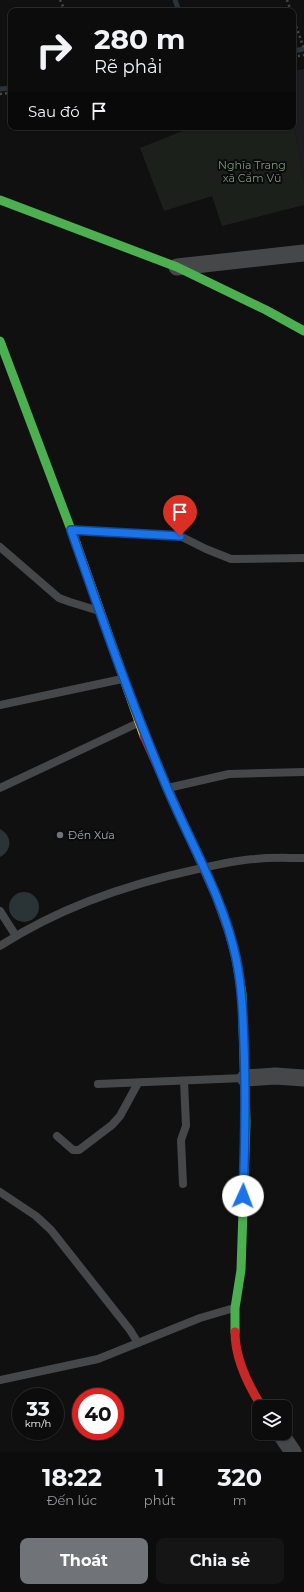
<!DOCTYPE html>
<html lang="vi">
<head>
<meta charset="utf-8">
<style>
	:root { --surface:#0c0c0d; --page:#151516; --text:#f1f3f6; --muted:#9a9b9d; --line:#2c2c2e; --accent:#707378 }
	body { margin:0; font-family:Montserrat,sans-serif; background:var(--page); color:var(--text); height:100vh; display:flex; flex-direction:column; font-size:15px; white-space:nowrap }
	* { box-sizing:border-box; margin:0 }
	p { font-size:13px; color:var(--muted) }
	.icon { flex:none; width:22px; height:22px; fill:none; stroke:currentColor; stroke-width:2; stroke-linecap:round; stroke-linejoin:round }
	.map { position:relative; height:1452px; overflow:hidden }
	.panel { display:flex; flex-direction:column; background:var(--surface); flex:1 }
	.panel>* { flex:none }
	.guide { position:absolute; left:8px; top:8px; width:288px; height:122px; border-radius:8px; box-shadow:0 1px 3px #0004,0 0 0 1px var(--line); background:#0c0c0d; color:var(--text); overflow:hidden }
	.controls { position:absolute; left:252px; top:1400px; display:grid; gap:8px }
	.controls a { display:grid; place-items:center; width:40px; height:40px; border-radius:8px; background:var(--surface); box-shadow:0 1px 3px #0004,0 0 0 1px var(--line); font-size:20px }
	.speed { position:absolute; left:12px; top:1388px; display:flex; gap:8px; font-size:20px; font-weight:700; text-align:center }
	.speed>* { display:grid; place-content:center; width:52px; height:52px; border-radius:50%; background:var(--surface); box-shadow:0 1px 3px #0004,0 0 0 1px var(--line); line-height:1 }
	.speed small { font-size:10px; font-weight:400 }
	.speed .limit { border:6px solid #d22; background:#fff; color:#111 }
	.pin { position:absolute; display:grid; place-items:center; width:34px; height:34px; color:#fff; margin:-41px -17px; border-radius:50% 50% 50% 0; rotate:-45deg; box-shadow:0 0 4px #0007 }
	.pin .icon { rotate:45deg }
	.me { position:absolute; width:44px; margin:-22px; rotate:2deg; stroke-linejoin:round; filter:drop-shadow(0 0 3px #0008) }
	.turn { display:flex; align-items:center; gap:14px; height:84px; padding:0 20px; font-size:18px }
	.turn .icon { width:52px; height:52px; stroke-width:2.5 }
	.turn b { display:block; font-size:28px; line-height:34px }
	.then { display:flex; align-items:center; height:38px; padding:0 20px; background:#0003; gap:8px; font-size:15px }
	.eta { display:flex; justify-content:space-evenly; align-items:center; height:68px; text-align:center }
	.eta b { font-size:24px; font-weight:700; line-height:28px }
	.button { display:flex; gap:8px; margin-top:auto; padding:8px 20px }
	.button a { flex:1; height:46px; border-radius:8px; background:var(--accent); color:#fff; font-size:16px; font-weight:700; line-height:46px; text-align:center }
	.button a+a { background:var(--page); color:var(--text) }
	.map>svg:first-child { display:block }
</style>
</head>
<body>
<div class="map">
<svg width="304" height="1452" viewBox="0 0 304 1452">
	<rect width="100%" height="100%" fill="#101011"/>
	<!-- built -->
	<polygon fill="#1d1d1f" points="304,69 304,182 293,120 293,71"/>
	<!-- green -->
	<polygon fill="#1b201b" points="293,120 304,182 304,205 222,226 212,196 164,211 140,148 190,128 190,127 293,127"/>
	<!-- water -->
	<g fill="#2a3336">
		<path d="M 0,829 C 13,836 12,851 0,857 Z"/>
		<circle cx="24" cy="907" r="15"/>
	</g>
	<g fill="none" stroke-linecap="round" stroke-linejoin="round">
		<!-- stream -->
		<g stroke="#2a3336" stroke-width="5">
			<polyline points="175,0 179,11"/>
			<polyline points="293,51 304,49"/>
			<polyline points="0,89 11,88"/>
		</g>
		<!-- path -->
		<g stroke="#46484a" stroke-width="2.5" stroke-dasharray="2 3" stroke-linecap="butt">
			<polyline points="60,0 65,11"/>
			<polyline points="287,0 291,11"/>
			<polyline points="293,17 304,49"/>
			<polyline points="293,57 304,55"/>
			<polyline points="0,94 11,93"/>
		</g>
		<!-- lane -->
		<g stroke="#454749" stroke-width="8">
			<polyline points="72,530 180,536 206,549 231,559 304,558"/>
			<polyline points="0,547 59,598 70,602 96,610"/>
			<polyline points="0,705 122,679"/>
			<polyline points="0,788 138,723"/>
			<polyline points="168,788 229,774 304,772"/>
			<polyline points="0,911 16,936"/>
			<path d="M 0,946 C 60,907 128,884 198,869 C 217,865 236,860 255,859 C 271,857 288,858 304,858"/>
			<polyline points="98,1084 244,1078"/>
			<polyline points="57,1136 73,1150 79,1150 112,1125 120,1116 138,1083"/>
			<polyline points="183,1184 181,1140 186,1126 184,1081"/>
			<polyline points="0,1192 36,1216 51,1230 130,1330 138,1343"/>
			<polyline points="0,1380 98,1359 200,1318 234,1308"/>
		</g>
		<!-- street -->
		<g stroke="#454749" stroke-width="17">
			<polyline points="177,267 304,253"/>
			<polyline points="245,1078 275,1076 304,1078"/>
			<polyline points="280,1433 293,1452"/>
		</g>
		<!-- fast -->
		<g stroke="#4caf50" stroke-width="9">
			<polyline points="0,200 177,267 266,310 304,331"/>
			<polyline points="0,341 76,543"/>
			<polyline points="230,935 236,958 242,994 246,1122 241,1270 235,1308 235,1332"/>
		</g>
		<!-- slow -->
		<polyline stroke="#ffc107" stroke-width="9" points="76,543 144,736"/>
		<!-- jam -->
		<g stroke="#c62828" stroke-width="9">
			<polyline points="144,736 217,898 230,935"/>
			<path d="M 235,1332 C 235,1359 248,1385 262,1407"/>
		</g>
	</g>
	<g fill="none" stroke-linecap="round" stroke-linejoin="round">
		<!-- route casing -->
		<g stroke="#114b97" stroke-width="10">
			<path id="route" d="M 180,536 L 71,530 C 101,615 130,700 165,783 C 189,841 223,896 236,958 C 242,987 243,1016 244,1045 C 246,1096 245,1146 243,1196"/>
		</g>
		<!-- route -->
		<use href="#route" stroke="#1a73e8" stroke-width="7"/>
	</g>
	<!-- markers -->
	<circle fill="#707378" stroke="#0b0b0c" stroke-width="1.5" cx="60" cy="835" r="4"/>
	<g text-anchor="middle" dominant-baseline="central" stroke-width="4" stroke-linejoin="round" paint-order="stroke">
		<!-- park labels -->
		<g font-size="11" fill="#7e997c" stroke="#0b0b0c">
			<text x="252" y="165">Nghĩa Trang<tspan x="252" dy="13">xã Cẩm Vũ</tspan></text>
		</g>
		<!-- poi labels -->
		<g font-size="11" fill="#a3a9b0" stroke="#0b0b0c" text-anchor="start">
			<text x="68" y="835">Đền Xưa</text>
		</g>
	</g>
</svg>
<div class="controls">
<a><svg class="icon" aria-label="layers" viewBox="0 0 24 24"><path d="M12 4l9 5-9 5-9-5zM3 14l9 5 9-5"/></svg></a>
</div>
<div class="speed"><div>33<small>km/h</small></div><div class="limit">40</div></div>
<div class="pin" style="left:180px;top:536px;background:#d93025"><svg class="icon" aria-label="arrive" viewBox="0 0 24 24"><path d="M6 21V4h12l-3 4 3 4H6"/></svg></div>
<svg class="me" style="left:243px;top:1196px" viewBox="-20 -20 40 40"><circle r="19" fill="#fff"/><path d="M0-13L10 11 0 6-10 11z" fill="#1a73e8"/></svg>
<div class="guide">
<div class="turn"><svg class="icon" aria-label="right" viewBox="0 0 24 24"><path d="M7 20v-9h11M14 6l5 5-5 5"/></svg><div><b>280 m</b>Rẽ phải</div></div>
<div class="then">Sau đó<svg class="icon" aria-label="arrive" viewBox="0 0 24 24"><path d="M6 21V4h12l-3 4 3 4H6"/></svg></div>
</div>
</div>
<section class="panel">
<div class="eta">
<div><b>18:22</b><p>Đến lúc</p></div>
<div><b>1</b><p>phút</p></div>
<div><b>320</b><p>m</p></div>
</div>
<div class="button"><a>Thoát</a><a>Chia sẻ</a></div>
</section>
</body>
</html>
